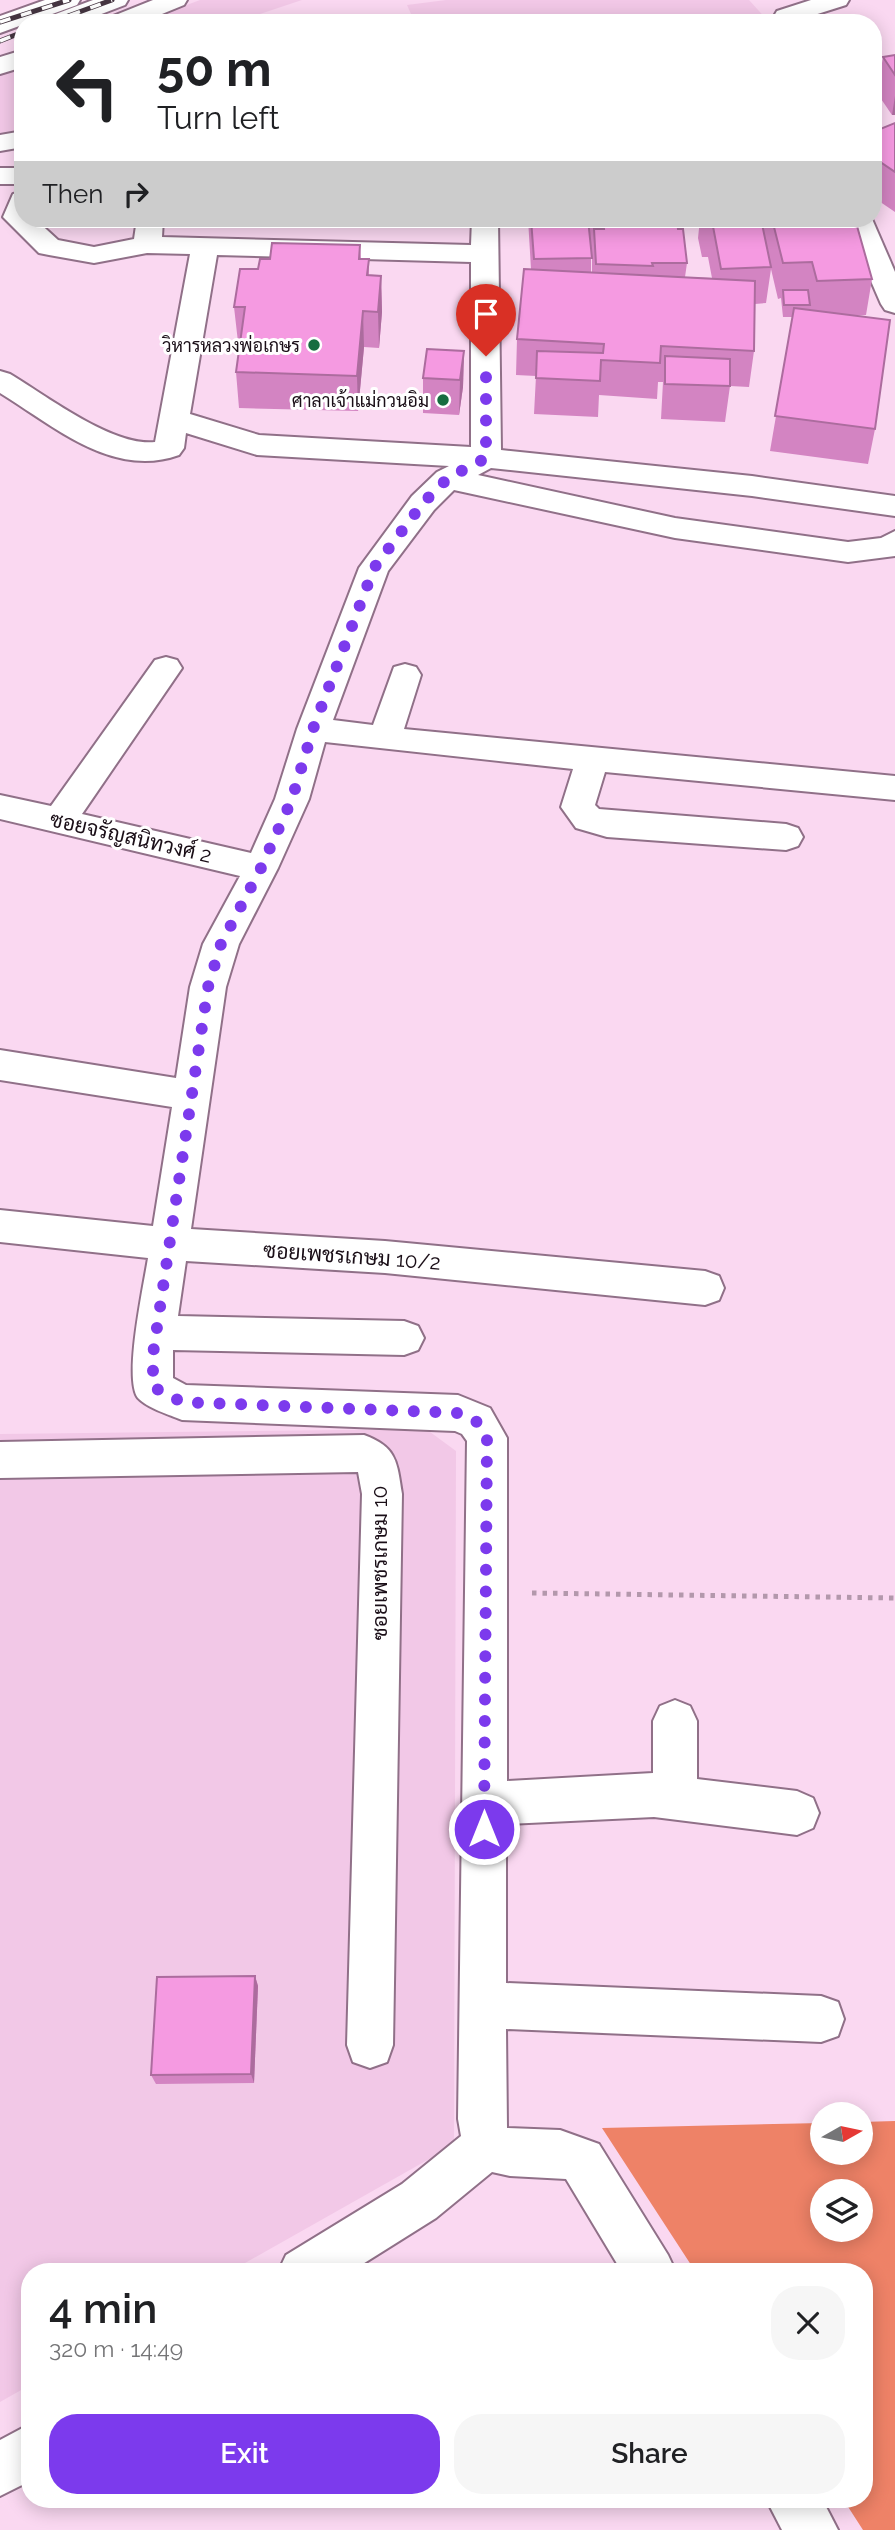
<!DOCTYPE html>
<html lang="en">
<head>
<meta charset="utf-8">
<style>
	:root { --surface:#fff; --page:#f6f6f6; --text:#202124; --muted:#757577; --accent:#7c3aed }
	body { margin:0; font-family:Raleway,Sarabun,sans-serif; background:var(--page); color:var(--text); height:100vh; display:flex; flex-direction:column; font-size:26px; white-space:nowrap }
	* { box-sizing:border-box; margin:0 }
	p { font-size:23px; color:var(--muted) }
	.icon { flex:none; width:38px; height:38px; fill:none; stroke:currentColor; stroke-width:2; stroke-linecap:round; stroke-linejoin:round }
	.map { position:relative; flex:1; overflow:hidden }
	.sheet { position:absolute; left:21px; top:2263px; width:852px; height:245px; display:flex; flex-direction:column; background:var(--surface); border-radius:28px; box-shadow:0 4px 18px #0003 }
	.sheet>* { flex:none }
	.hud { position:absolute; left:14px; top:14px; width:868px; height:214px; border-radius:28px; box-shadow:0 4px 18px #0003; background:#fff; color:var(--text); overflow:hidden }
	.needle { width:46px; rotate:81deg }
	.tools { position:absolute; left:810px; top:2102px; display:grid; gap:14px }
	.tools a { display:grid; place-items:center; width:63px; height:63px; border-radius:50%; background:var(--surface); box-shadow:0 4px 18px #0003; font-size:35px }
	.pin { position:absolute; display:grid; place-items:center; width:60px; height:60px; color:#fff; margin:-72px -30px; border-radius:50% 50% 50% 0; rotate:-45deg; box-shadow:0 0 7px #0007 }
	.pin .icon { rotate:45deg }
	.me { position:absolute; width:77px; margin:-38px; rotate:0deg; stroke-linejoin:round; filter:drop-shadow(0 0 5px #0008) }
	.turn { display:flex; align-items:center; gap:24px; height:147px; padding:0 28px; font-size:32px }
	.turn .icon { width:91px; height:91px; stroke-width:2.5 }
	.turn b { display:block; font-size:49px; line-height:60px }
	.then { display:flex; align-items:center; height:66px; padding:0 28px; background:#0003; gap:14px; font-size:26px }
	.round { display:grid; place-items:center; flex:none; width:74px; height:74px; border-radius:28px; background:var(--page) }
	.overview { display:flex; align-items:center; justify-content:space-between; height:119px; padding:0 28px }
	h1 { font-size:42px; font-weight:600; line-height:52px }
	.action { display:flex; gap:14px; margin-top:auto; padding:14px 28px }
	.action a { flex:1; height:80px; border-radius:28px; background:var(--accent); color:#fff; font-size:28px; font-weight:600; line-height:80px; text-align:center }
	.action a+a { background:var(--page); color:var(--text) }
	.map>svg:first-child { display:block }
</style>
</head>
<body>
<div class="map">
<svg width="895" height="2530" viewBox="0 0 895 2530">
	<rect width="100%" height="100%" fill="#fad8f1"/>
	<!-- built -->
	<g fill="#f2c8e7">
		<polygon points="200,0 302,0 233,23 139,23"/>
		<polygon points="446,0 749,0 770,23 415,23 407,5"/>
		<polygon points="23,66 23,148 0,152 0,75"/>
		<polygon points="426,1429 456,1451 454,2145 231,2271 30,2272 30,2385 0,2402 0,1434"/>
	</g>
	<!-- forest -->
	<path fill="#ee8267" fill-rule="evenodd" d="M 895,2121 L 895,2530 L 863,2530 L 843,2499 L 864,2499 L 864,2272 L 695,2271 L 602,2128 L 822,2123 L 822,2152 L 861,2152 L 861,2122 ZM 822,2191 L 861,2191 L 861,2230 L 822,2230 Z"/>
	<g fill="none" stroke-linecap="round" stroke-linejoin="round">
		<!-- minor casing -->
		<g stroke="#907088" stroke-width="4">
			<g id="minor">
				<polygon points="811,0 849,0 846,5 789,23 777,21 774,16 777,11"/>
				<polygon points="895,71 895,87 873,92 873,76"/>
				<polygon points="23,131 23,147 0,151 0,135"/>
				<rect x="0" y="168" width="23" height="16"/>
				<path d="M 23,192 L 23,219 L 35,219 L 58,240 L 94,247 L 134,239 L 137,219 L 163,219 L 162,237 L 471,245 L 472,219 L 498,219 L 501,450 L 752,476 L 895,496 L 895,516 L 752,496 L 491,468 L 478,475 L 675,518 L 848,542 L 881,538 L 895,531 L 895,556 L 848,562 L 675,538 L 454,490 L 434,510 L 388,571 L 333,720 L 373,725 L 394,667 L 405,664 L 416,667 L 421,675 L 404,729 L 895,776 L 895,800 L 605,772 L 595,805 L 599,809 L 786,824 L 798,828 L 803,837 L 798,846 L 786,850 L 607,837 L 576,828 L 561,807 L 573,769 L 325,742 L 309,799 L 278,868 L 239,944 L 226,987 L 191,1229 L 385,1241 L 705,1271 L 719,1276 L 724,1288 L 719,1300 L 705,1305 L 385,1273 L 186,1261 L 178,1316 L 404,1321 L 418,1326 L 424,1338 L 418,1350 L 404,1355 L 173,1350 L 173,1378 L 186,1385 L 458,1395 L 490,1408 L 507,1438 L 507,1781 L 653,1773 L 653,1721 L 660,1706 L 675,1700 L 690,1706 L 697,1721 L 697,1779 L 797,1791 L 813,1798 L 819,1813 L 813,1828 L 797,1835 L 654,1817 L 506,1824 L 506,1983 L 821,1996 L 838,2002 L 844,2019 L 838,2036 L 821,2042 L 506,2029 L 507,2128 L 560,2130 L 599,2144 L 668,2255 L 676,2272 L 622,2272 L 566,2179 L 510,2176 L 492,2172 L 436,2218 L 350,2272 L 278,2272 L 286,2255 L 402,2184 L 461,2136 L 458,2119 L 467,1441 L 462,1434 L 455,1431 L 182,1420 C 170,1415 147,1408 138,1398 C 123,1379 144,1284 148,1258 L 0,1242 L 0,1210 L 153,1226 L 172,1107 L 0,1080 L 0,1050 L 176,1078 L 190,987 L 203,944 L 240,876 L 0,819 L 0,795 L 51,806 L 155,660 L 166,657 L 177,660 L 182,668 L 82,814 L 251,853 L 275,799 L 297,729 L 359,568 L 412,496 L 437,472 L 449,466 L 257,455 L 186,433 L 184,448 L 179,455 C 113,479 54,426 0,393 L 0,371 L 10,374 C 47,396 113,447 155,442 L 190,254 L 147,253 L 94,263 L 49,255 L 39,253 L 3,217 L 13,194 ZM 217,255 L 471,262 L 471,447 L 259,435 L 190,414 Z"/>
				<polygon points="844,219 872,219 895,272 895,313 885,310 881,304"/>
				<path d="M 364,1435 C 397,1447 397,1462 402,1494 L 393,2045 L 387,2062 L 370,2068 L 353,2062 L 347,2045 L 362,1494 L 358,1472 L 0,1478 L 0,1442 Z"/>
				<polygon points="30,2424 30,2481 0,2496 0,2440"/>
				<polygon points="766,2499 822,2499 838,2530 782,2530"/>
			</g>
		</g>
		<!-- major casing -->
		<g stroke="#907088" stroke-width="4">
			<g id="major">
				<polygon points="45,0 80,0 77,5 0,33 0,16"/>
				<polygon points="93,0 128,0 125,5 78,23 42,23 45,18"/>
				<polygon points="153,0 187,0 184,5 140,23 105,23 108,18"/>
				<polygon points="23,50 23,67 0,74 0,57"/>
			</g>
		</g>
		<!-- path -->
		<polyline stroke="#b398ac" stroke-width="5" stroke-dasharray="4.5 6" stroke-linecap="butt" points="532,1593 895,1598"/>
		<!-- minor -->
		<use href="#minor" fill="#fff" fill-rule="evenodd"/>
		<!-- major -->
		<use href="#major" fill="#fff" fill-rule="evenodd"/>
		<!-- rail casing -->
		<g stroke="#453541" stroke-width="5">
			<g id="rail">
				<polyline points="0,22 69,0"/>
				<polyline points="49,23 112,0"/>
				<polyline points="0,41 23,32"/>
			</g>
		</g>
		<!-- rail -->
		<use href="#rail" stroke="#fff" stroke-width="3.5" stroke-dasharray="11" stroke-linecap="butt"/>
	</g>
	<!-- wall -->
	<g fill="#d384c2" fill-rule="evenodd">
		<polygon points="895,55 895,115 892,115 877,93 883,57"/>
		<polygon points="895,123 895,212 873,197 873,132"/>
		<path d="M 528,219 L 677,219 L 678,229 L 687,263 L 685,277 L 712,278 L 708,257 L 702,257 L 698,238 L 700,219 L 855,219 L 872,279 L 866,315 L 853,316 L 875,429 L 868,464 L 770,451 L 793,317 L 783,317 L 781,298 L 778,299 L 771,269 L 766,303 L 755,304 L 754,351 L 749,387 L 730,386 L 725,422 L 661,419 L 663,382 L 658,382 L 657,399 L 599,395 L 598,417 L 534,414 L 536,376 L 516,375 L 517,339 L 531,269 ZM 591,250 L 592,250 L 592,272 L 591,272 Z"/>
		<polygon points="360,245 361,259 369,259 369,275 381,276 382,312 379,348 364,347 358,411 239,408 236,372 240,342 238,342 234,307 258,269 270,259"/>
		<polygon points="464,351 463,387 459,415 423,413 423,378"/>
		<polygon points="255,1976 258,1986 254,2083 156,2084 151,2075"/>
	</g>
	<!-- shaded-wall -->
	<g fill="#ac6c9e">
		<polygon points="895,96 895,115 892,115"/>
		<polygon points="381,276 382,312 379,348 378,312"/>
		<polygon points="363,311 364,347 358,411 357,376"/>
		<polygon points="464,351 463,387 459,415 460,380"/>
		<polygon points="255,1976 258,1986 254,2083 251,2074"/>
	</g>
	<!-- building -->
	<g fill="#f59ae1" stroke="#ac6c9e" stroke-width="2">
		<polygon points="895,55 895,75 883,57"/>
		<polygon points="895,123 895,172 873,157 873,132"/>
		<polygon points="531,219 588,219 592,258 534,259"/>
		<polygon points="603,219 677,219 678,229 683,229 687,263 652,263 653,266 596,264 594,229 604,229"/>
		<polygon points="705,219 761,219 771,267 721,269 712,221 705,221"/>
		<polygon points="772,219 855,219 872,279 817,281 812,262 783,263"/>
		<polygon points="272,243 360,245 359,259 369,259 367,275 381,276 378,312 363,311 357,376 236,372 245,307 234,307 240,269 258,269 260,259 270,259"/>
		<polygon points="524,269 755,281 754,351 661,346 660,363 601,360 600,381 536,378 537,351 603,353 604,344 517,339"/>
		<polygon points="783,290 808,290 810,305 784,305"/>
		<polygon points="794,308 890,320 875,429 775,416"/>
		<polygon points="427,349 464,351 460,380 423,378"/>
		<polygon points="665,356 730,359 730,386 665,384"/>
		<polygon points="255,1976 251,2074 151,2075 157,1977"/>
	</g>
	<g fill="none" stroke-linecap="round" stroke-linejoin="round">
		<!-- route -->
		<polyline stroke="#7c3aed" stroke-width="12" stroke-dasharray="0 21.6" points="484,1829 487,1438 476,1421 458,1413 182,1402 153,1387 153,1354 208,987 221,944 261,868 292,799 313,729 374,568 423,503 448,478 486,458 486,356"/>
	</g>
	<!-- markers -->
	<g fill="#166d40" stroke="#fff" stroke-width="2.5">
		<circle cx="314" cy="345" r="7"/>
		<circle cx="443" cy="400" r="7"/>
	</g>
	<g text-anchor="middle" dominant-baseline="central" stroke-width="6" stroke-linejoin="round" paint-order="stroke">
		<!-- far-poi labels -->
		<g font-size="18" fill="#1a0e17" stroke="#fff" text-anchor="end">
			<text x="300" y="345">วิหารหลวงพ่อเกษร</text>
			<text x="429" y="400">ศาลาเจ้าแม่กวนอิม</text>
		</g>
		<!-- street labels -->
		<g font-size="21" fill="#1a0e17" stroke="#fff">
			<text transform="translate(131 837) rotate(13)">ซอยจรัญสนิทวงศ์ 2</text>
			<text transform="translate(352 1256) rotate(4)">ซอยเพชรเกษม 10/2</text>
			<text transform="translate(379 1563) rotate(-90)">ซอยเพชรเกษม 10</text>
		</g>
	</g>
</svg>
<div class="tools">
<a><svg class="needle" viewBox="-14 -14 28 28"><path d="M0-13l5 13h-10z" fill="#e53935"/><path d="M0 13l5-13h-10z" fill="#757577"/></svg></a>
<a><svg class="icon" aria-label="layers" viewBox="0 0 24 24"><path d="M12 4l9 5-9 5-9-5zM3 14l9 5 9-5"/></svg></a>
</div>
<div class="pin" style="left:486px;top:356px;background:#d93025"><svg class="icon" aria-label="arrive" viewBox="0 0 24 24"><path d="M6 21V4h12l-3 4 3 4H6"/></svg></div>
<svg class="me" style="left:484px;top:1829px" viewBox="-20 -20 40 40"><circle r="17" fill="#7c3aed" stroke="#fff" stroke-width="3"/><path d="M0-11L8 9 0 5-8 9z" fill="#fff"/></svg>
<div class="hud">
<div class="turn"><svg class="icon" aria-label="left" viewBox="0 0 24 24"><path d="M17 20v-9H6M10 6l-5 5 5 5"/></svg><div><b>50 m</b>Turn left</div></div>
<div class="then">Then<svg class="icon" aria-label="right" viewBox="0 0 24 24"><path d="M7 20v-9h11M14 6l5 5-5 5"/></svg></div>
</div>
<section class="sheet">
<div class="overview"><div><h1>4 min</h1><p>320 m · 14:49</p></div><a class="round"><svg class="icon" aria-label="close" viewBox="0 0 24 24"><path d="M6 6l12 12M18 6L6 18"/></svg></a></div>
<div class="action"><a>Exit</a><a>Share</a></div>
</section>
</div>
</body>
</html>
